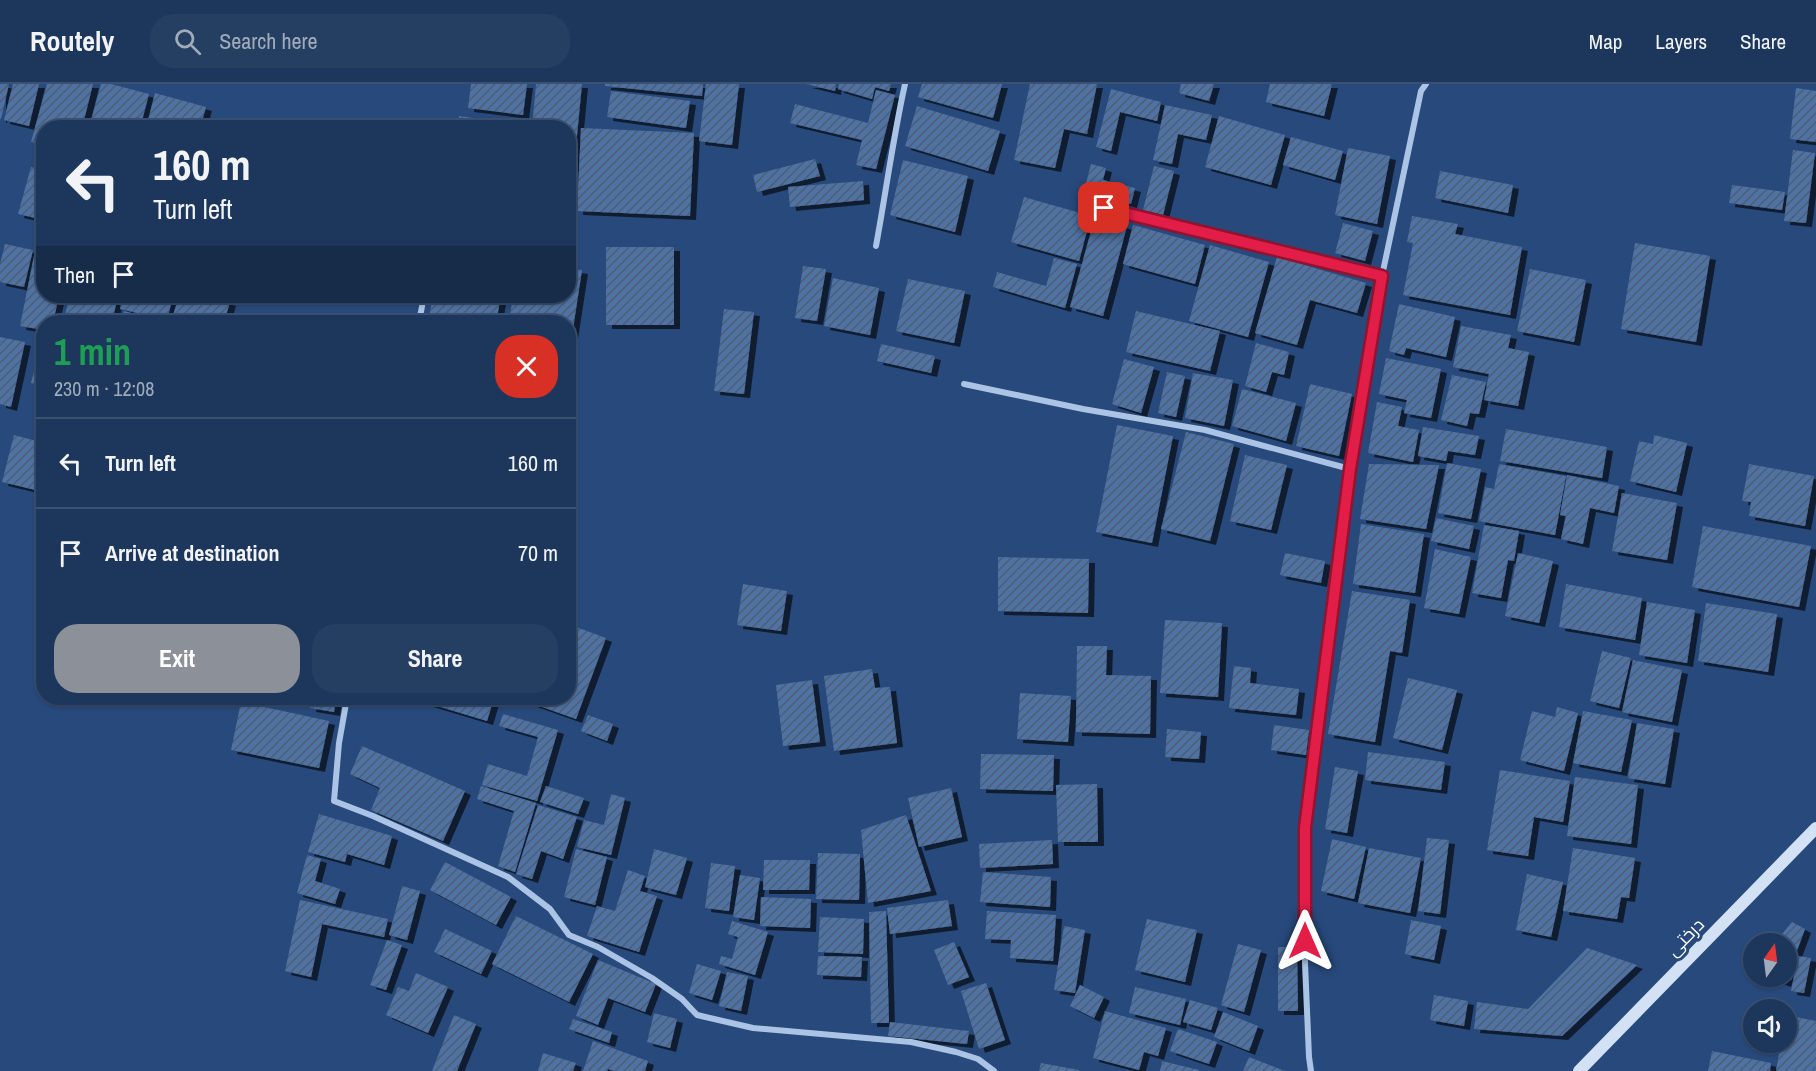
<!DOCTYPE html>
<html lang="en">
<head>
<meta charset="utf-8">
<style>
	:root { --surface:#1d375c; --page:#253f62; --text:#f1f3f6; --muted:#a0acbb; --line:#3b5172; --accent:#8c9099 }
	body { margin:0; font-family:"Archivo Narrow",Cairo,sans-serif; background:var(--page); color:var(--text); height:100vh; display:flex; flex-direction:column; font-size:22px; white-space:nowrap }
	* { box-sizing:border-box; margin:0 }
	p { font-size:20px; color:var(--muted) }
	.icon { flex:none; width:33px; height:33px; fill:none; stroke:currentColor; stroke-width:2; stroke-linecap:round; stroke-linejoin:round }
	.map { position:relative; flex:1; overflow:hidden }
	.details { position:absolute; left:36px; top:231px; width:540px; height:390px; display:flex; flex-direction:column; background:var(--surface); border-radius:24px; box-shadow:0 2px 4px #0004,0 0 0 2px var(--line) }
	.details>* { flex:none }
	.guide { position:absolute; left:36px; top:36px; width:540px; height:183px; border-radius:24px; box-shadow:0 2px 4px #0004,0 0 0 2px var(--line); background:#1d375c; color:var(--text); overflow:hidden }
	.needle { width:39px; rotate:14deg }
	.controls { position:absolute; left:1743px; top:849px; display:grid; gap:12px }
	.controls a { display:grid; place-items:center; width:54px; height:54px; border-radius:50%; background:var(--surface); box-shadow:0 2px 4px #0004,0 0 0 2px var(--line); font-size:30px }
	.pin { position:absolute; display:grid; place-items:center; width:51px; height:51px; color:#fff; margin:-26px; border-radius:12px; box-shadow:0 3px 9px #0006 }
	.me { position:absolute; width:66px; margin:-33px; rotate:0deg; stroke-linejoin:round; filter:drop-shadow(0 0 4px #0008) }
	.turn { display:flex; align-items:center; gap:21px; height:126px; padding:0 18px; font-size:27px }
	.turn .icon { width:78px; height:78px; stroke-width:2.5 }
	.turn b { display:block; font-size:42px; line-height:51px }
	.then { display:flex; align-items:center; height:57px; padding:0 18px; background:#0003; gap:12px; font-size:22px }
	.round { display:grid; place-items:center; flex:none; width:63px; height:63px; border-radius:24px; background:var(--page) }
	.summary { display:flex; align-items:center; justify-content:space-between; height:102px; padding:0 18px }
	h1 { font-size:36px; font-weight:700; line-height:45px; color:#1e9e55 }
	.primary-button { display:flex; gap:12px; margin-top:auto; padding:12px 18px }
	.primary-button a { flex:1; height:69px; border-radius:24px; background:var(--accent); color:#fff; font-size:24px; font-weight:700; line-height:69px; text-align:center }
	.primary-button a+a { background:var(--page); color:var(--text) }
	ul { padding:0; list-style:none }
	li { display:flex; align-items:center; gap:18px; height:90px; padding:0 18px; border-top:2px solid var(--line) }
	li div { flex:1 }
	li b { display:block; font-size:22px }
	li em { font-style:normal }
	header { display:flex; align-items:center; gap:36px; box-sizing:border-box; height:84px; padding:0 30px; background:var(--surface); border-bottom:2px solid var(--line) }
	header strong { font-size:28px }
	nav { display:flex; gap:33px; margin-inline-start:auto; font-size:21px }
	.search { width:420px; height:54px; background:var(--page); display:flex; align-items:center; gap:15px; box-sizing:border-box; padding:0 21px; border-radius:24px; color:var(--muted); font-size:22px }
	.map>svg:first-child { display:block }
</style>
</head>
<body>
<header>
<strong>Routely</strong>
<div class="search"><svg class="icon" aria-label="search" viewBox="0 0 24 24"><circle cx="10" cy="10" r="6"/><path d="M15 15l6 6"/></svg>Search here</div>
<nav><a>Map</a><a>Layers</a><a>Share</a></nav>
</header>
<div class="map">
<svg width="1816" height="987" viewBox="0 0 1816 987">
	<defs>
		<pattern id="building-hatch" width="6" height="6" patternUnits="userSpaceOnUse" patternTransform="scale(1.5)"><rect width="6" height="6" fill="#4f72a3"/><path d="M-1 1l2-2M0 6l6-6M5 7l2-2" fill="none" stroke="#4d5d73"/></pattern>
		<filter id="shadow"><feDropShadow dx="6" dy="4" stdDeviation="0" flood-color="#0009"/></filter>
	</defs>
	<rect width="100%" height="100%" fill="#27497b"/>
	<!-- building -->
	<g fill="url(#building-hatch)" filter="url(#shadow)">
		<polygon points="0,0 9,0 1,35 0,35"/>
		<polygon points="13,0 39,0 29,42 4,36"/>
		<polygon points="47,0 93,0 82,44 44,44 44,61 31,58"/>
		<polygon points="101,0 111,0 149,10 140,44 89,44"/>
		<polygon points="471,0 527,0 523,31 468,24"/>
		<polygon points="536,0 582,0 573,92 568,92 568,44 532,44"/>
		<polygon points="605,0 703,0 702,12 605,2"/>
		<polygon points="706,0 739,0 732,61 699,57"/>
		<polygon points="806,0 836,0 835,7"/>
		<polygon points="839,0 891,0 889,7 875,3 872,15 838,5"/>
		<polygon points="922,0 1002,0 993,34 918,13"/>
		<polygon points="1030,0 1097,0 1087,50 1064,45 1055,84 1014,76"/>
		<polygon points="1181,0 1214,0 1209,17 1179,9"/>
		<polygon points="1270,0 1332,0 1324,32 1266,18"/>
		<polygon points="1796,4 1816,7 1816,58 1790,55"/>
		<polygon points="1111,5 1161,18 1157,37 1120,28 1111,67 1096,63"/>
		<polygon points="876,6 895,11 876,85 856,81 862,56 790,39 795,20 868,39"/>
		<polygon points="611,7 690,17 686,44 607,33"/>
		<polygon points="155,9 206,23 200,44 146,44"/>
		<polygon points="1165,21 1212,31 1206,56 1178,50 1172,80 1153,76"/>
		<polygon points="917,22 1000,47 988,87 905,62"/>
		<polygon points="459,32 526,42 526,44 458,44"/>
		<polygon points="1219,32 1285,51 1271,101 1205,83"/>
		<polygon points="581,44 694,49 690,132 577,127"/>
		<polygon points="1291,53 1343,67 1335,96 1283,81"/>
		<polygon points="1348,64 1390,72 1377,140 1335,131"/>
		<polygon points="1793,66 1815,69 1806,139 1784,137"/>
		<polygon points="815,75 820,92 757,108 753,91"/>
		<polygon points="903,76 968,92 955,148 890,131"/>
		<polygon points="1091,80 1106,84 1103,96 1135,104 1131,120 1084,107"/>
		<polygon points="1154,82 1174,87 1163,131 1143,126"/>
		<polygon points="31,83 44,86 44,136 18,130"/>
		<polygon points="1440,87 1513,101 1508,129 1435,114"/>
		<polygon points="863,97 864,116 790,123 788,103"/>
		<polygon points="1732,101 1785,108 1782,126 1729,119"/>
		<polygon points="1024,113 1091,132 1079,177 1011,158"/>
		<polygon points="1412,132 1458,140 1455,150 1522,163 1510,231 1403,211 1413,159 1407,158"/>
		<polygon points="1095,133 1127,142 1103,232 1070,223"/>
		<polygon points="1343,139 1373,147 1365,177 1335,169"/>
		<polygon points="1133,141 1205,161 1195,200 1123,180"/>
		<polygon points="1635,159 1710,172 1696,258 1621,245"/>
		<polygon points="5,160 33,166 24,203 0,198 0,180"/>
		<polygon points="1210,161 1269,178 1248,253 1189,237"/>
		<rect x="606" y="163" width="68" height="78"/>
		<polygon points="35,167 44,169 44,212 59,212 53,238 44,238 44,246 20,242"/>
		<polygon points="1277,173 1366,199 1357,229 1310,216 1297,261 1255,249"/>
		<polygon points="1054,174 1077,180 1065,224 993,203 997,188 1046,202"/>
		<polygon points="803,182 826,185 817,237 795,234"/>
		<polygon points="568,184 582,186 570,264 568,238 509,238 513,212 568,212"/>
		<polygon points="1530,185 1586,196 1574,258 1517,247"/>
		<polygon points="833,194 879,204 870,251 824,242"/>
		<polygon points="908,195 965,207 954,259 896,247"/>
		<polygon points="70,212 118,212 112,238 63,238"/>
		<polygon points="123,212 173,212 167,236 120,225"/>
		<polygon points="179,212 207,212 230,218 224,238 171,238"/>
		<polygon points="433,212 501,212 496,238 428,238"/>
		<polygon points="1399,220 1455,233 1446,273 1406,264 1404,271 1389,267"/>
		<polygon points="724,225 754,228 744,310 714,307"/>
		<polygon points="124,227 165,238 121,238"/>
		<polygon points="1136,227 1220,247 1210,287 1126,268"/>
		<polygon points="1461,242 1511,251 1508,264 1529,268 1518,322 1484,316 1489,290 1453,283"/>
		<polygon points="0,253 25,258 11,323 0,320"/>
		<polygon points="43,253 44,253 44,302 31,299"/>
		<polygon points="1256,259 1289,268 1284,291 1272,288 1266,308 1245,302"/>
		<polygon points="881,260 935,272 931,289 877,277"/>
		<polygon points="1386,274 1441,285 1431,334 1404,329 1407,316 1379,310"/>
		<polygon points="1124,275 1154,283 1141,329 1112,320"/>
		<polygon points="1167,288 1185,292 1176,333 1158,329"/>
		<polygon points="1193,289 1233,296 1224,342 1185,334"/>
		<polygon points="1452,291 1486,298 1479,330 1470,329 1467,342 1441,336"/>
		<polygon points="1310,300 1352,310 1339,372 1296,362"/>
		<polygon points="1242,305 1296,319 1286,357 1232,342"/>
		<polygon points="1377,318 1402,323 1398,342 1419,346 1413,378 1368,369"/>
		<polygon points="1117,341 1173,352 1152,459 1096,448"/>
		<polygon points="1423,343 1479,352 1475,371 1448,367 1446,377 1418,372"/>
		<polygon points="1506,345 1607,363 1602,394 1500,377"/>
		<polygon points="1186,348 1234,360 1210,457 1161,445"/>
		<polygon points="14,351 44,359 44,408 2,398"/>
		<polygon points="1654,351 1687,359 1676,408 1630,397 1639,357 1653,360"/>
		<polygon points="1245,371 1287,381 1271,446 1230,437"/>
		<polygon points="1447,379 1481,385 1471,435 1438,429"/>
		<polygon points="1369,380 1439,381 1426,445 1360,435"/>
		<polygon points="1499,380 1566,392 1555,451 1479,437 1485,403 1494,405"/>
		<polygon points="1749,380 1814,392 1805,442 1749,432 1751,418 1742,417"/>
		<polygon points="1567,391 1619,402 1614,429 1590,424 1583,460 1561,455 1566,432 1560,431"/>
		<polygon points="1622,409 1677,419 1667,476 1612,467"/>
		<polygon points="1436,434 1474,442 1469,465 1431,457"/>
		<polygon points="1361,440 1424,450 1415,509 1353,500"/>
		<polygon points="1484,441 1519,447 1514,477 1508,476 1501,514 1472,509"/>
		<polygon points="1703,442 1811,462 1799,523 1692,503"/>
		<polygon points="1435,465 1471,473 1459,530 1424,524"/>
		<polygon points="1285,469 1325,477 1321,499 1280,491"/>
		<polygon points="1518,469 1553,477 1539,539 1505,532"/>
		<polygon points="998,473 1089,475 1088,529 998,527"/>
		<polygon points="743,500 787,507 781,547 737,541"/>
		<polygon points="1566,500 1642,514 1635,556 1559,543"/>
		<polygon points="1352,507 1410,516 1402,569 1390,567 1375,658 1328,650"/>
		<polygon points="1647,518 1695,526 1687,579 1639,571"/>
		<polygon points="1706,519 1777,530 1768,588 1698,577"/>
		<polygon points="1165,536 1222,539 1218,613 1160,609"/>
		<polygon points="568,540 606,554 576,635 517,614 568,614"/>
		<polygon points="1077,562 1107,562 1106,591 1151,592 1150,650 1076,648"/>
		<polygon points="1602,567 1631,574 1619,624 1590,617"/>
		<polygon points="1633,576 1682,586 1672,638 1622,628"/>
		<polygon points="1234,582 1251,584 1250,599 1299,605 1296,631 1229,624"/>
		<polygon points="872,585 875,604 890,603 897,659 834,667 824,592"/>
		<polygon points="1408,594 1457,606 1442,666 1393,654"/>
		<polygon points="812,596 820,658 783,662 776,601"/>
		<polygon points="1020,609 1071,612 1068,658 1017,655"/>
		<polygon points="312,614 336,614 334,628 310,624"/>
		<polygon points="425,614 494,614 487,637 424,618"/>
		<polygon points="241,618 329,637 319,684 231,666"/>
		<polygon points="1557,623 1578,629 1564,687 1520,676 1532,627 1555,633"/>
		<polygon points="1583,627 1632,636 1621,688 1573,679"/>
		<polygon points="503,630 558,646 537,717 482,701 488,680 527,692 538,653 499,642"/>
		<polygon points="588,631 613,640 607,657 581,647"/>
		<polygon points="1637,639 1674,645 1665,700 1628,694"/>
		<polygon points="1274,641 1309,646 1306,671 1271,666"/>
		<polygon points="1167,645 1201,648 1199,675 1165,673"/>
		<polygon points="362,662 465,707 443,757 371,726 380,704 350,690"/>
		<polygon points="1368,668 1445,678 1441,706 1365,696"/>
		<polygon points="981,670 1054,671 1053,707 980,705"/>
		<polygon points="1335,683 1358,687 1347,749 1325,745"/>
		<polygon points="1500,686 1570,697 1563,738 1534,733 1528,772 1487,766"/>
		<polygon points="1575,693 1638,701 1631,760 1567,752"/>
		<polygon points="1097,700 1098,758 1058,758 1056,701"/>
		<polygon points="481,702 536,719 515,788 498,782 514,727 477,715"/>
		<polygon points="546,702 584,714 578,730 540,718"/>
		<polygon points="951,704 962,753 919,763 908,714"/>
		<polygon points="611,710 625,714 611,771 577,763 584,736 604,741"/>
		<polygon points="538,721 577,733 563,775 541,767 532,795 516,790"/>
		<polygon points="319,730 392,752 384,781 347,770 345,778 308,768"/>
		<polygon points="906,731 931,807 868,819 861,746"/>
		<polygon points="1427,754 1449,756 1440,830 1418,827"/>
		<polygon points="1332,755 1366,763 1354,815 1321,807"/>
		<polygon points="1052,756 1053,780 980,784 979,760"/>
		<polygon points="1369,764 1421,774 1410,829 1358,819"/>
		<polygon points="1573,764 1635,774 1629,814 1621,813 1617,835 1563,827"/>
		<polygon points="576,765 607,773 595,821 564,813"/>
		<polygon points="654,765 687,774 676,811 645,803"/>
		<polygon points="818,769 860,770 859,816 816,815"/>
		<polygon points="307,771 321,775 315,797 340,805 335,820 297,809"/>
		<polygon points="764,776 810,776 809,806 763,806"/>
		<polygon points="445,778 511,813 496,841 430,806"/>
		<polygon points="711,779 735,782 729,827 705,824"/>
		<polygon points="628,786 645,792 640,807 657,812 639,868 587,852 597,822 615,827"/>
		<polygon points="983,788 1051,793 1050,823 980,818"/>
		<polygon points="1527,790 1563,798 1551,853 1516,846"/>
		<polygon points="740,791 760,794 754,836 733,833"/>
		<polygon points="402,802 420,807 407,856 389,851"/>
		<polygon points="761,813 811,815 810,844 760,842"/>
		<polygon points="300,816 388,835 384,853 322,840 311,893 285,887"/>
		<polygon points="948,816 952,842 890,850 887,824"/>
		<polygon points="886,827 889,939 871,939 869,828"/>
		<polygon points="987,827 1056,831 1053,877 1010,874 1011,856 985,855"/>
		<polygon points="516,832 593,870 569,918 492,880"/>
		<polygon points="820,833 864,835 863,870 818,868"/>
		<polygon points="1147,835 1197,846 1185,898 1135,886"/>
		<polygon points="1411,836 1441,842 1434,876 1405,870"/>
		<polygon points="732,837 768,848 755,891 719,880 721,872 732,875 738,853 728,850"/>
		<polygon points="1792,838 1805,845 1785,899 1768,893 1786,892 1786,860 1774,860"/>
		<polygon points="1064,842 1085,846 1075,909 1054,906"/>
		<polygon points="445,845 492,867 481,890 434,868"/>
		<polygon points="387,856 402,861 386,906 370,901"/>
		<polygon points="954,858 969,893 948,901 934,866"/>
		<polygon points="1238,860 1261,866 1244,928 1221,921"/>
		<polygon points="1278,863 1297,863 1298,927 1278,927"/>
		<polygon points="1587,864 1637,881 1562,952 1474,945 1477,918 1528,925"/>
		<polygon points="818,872 862,873 861,893 817,891"/>
		<polygon points="1798,872 1811,874 1804,909 1791,907"/>
		<polygon points="598,876 656,900 645,928 608,914 598,941 576,932"/>
		<polygon points="697,880 721,887 712,916 689,909"/>
		<polygon points="727,888 748,892 741,927 719,922"/>
		<polygon points="416,889 448,903 428,949 386,931 398,903 409,907"/>
		<polygon points="986,899 1005,956 979,965 961,907"/>
		<polygon points="1080,901 1104,913 1094,934 1070,922"/>
		<polygon points="1135,903 1186,915 1180,941 1129,929"/>
		<polygon points="1434,911 1468,917 1464,942 1430,936"/>
		<polygon points="1190,916 1218,924 1211,946 1183,938"/>
		<polygon points="1105,927 1166,944 1158,972 1144,968 1139,986 1093,974"/>
		<polygon points="1223,928 1258,942 1249,967 1214,953"/>
		<polygon points="654,929 677,935 670,964 647,958"/>
		<polygon points="454,931 476,940 457,987 432,987"/>
		<polygon points="1786,931 1816,937 1816,987 1776,987 1781,958 1786,958"/>
		<polygon points="573,935 612,948 609,959 569,945"/>
		<polygon points="890,938 969,947 967,960 888,952"/>
		<polygon points="1178,945 1217,958 1209,980 1170,967"/>
		<polygon points="593,957 648,977 645,987 614,987 608,985 607,987 583,987"/>
		<polygon points="1712,967 1771,979 1770,987 1708,987"/>
		<polygon points="543,969 576,979 573,987 538,987"/>
		<polygon points="1249,973 1285,987 1243,987"/>
		<polygon points="1162,977 1199,986 1199,987 1160,987"/>
		<polygon points="1041,979 1079,986 1079,987 1039,987"/>
	</g>
	<g fill="none" stroke-linecap="round" stroke-linejoin="round">
		<!-- street -->
		<g stroke="#abc3e4" stroke-width="6">
			<polyline points="1104,124 1382,192"/>
			<path d="M 876,162 C 886,108 893,54 905,0"/>
			<polyline points="419,238 424,212"/>
			<polyline points="964,300 1083,325 1205,346 1350,385"/>
			<polyline points="347,614 339,659 334,717 373,732 508,793 550,825 569,851 598,863 652,894 682,915 697,931 753,944 911,958 956,968 978,975 994,987"/>
			<polyline points="1311,987 1309,973 1305,879 1305,744 1350,385 1382,192 1421,7 1426,0"/>
		</g>
		<!-- secondary -->
		<polyline stroke="#d3e1f4" stroke-width="12" points="1579,987 1816,744"/>
	</g>
	<g fill="none" stroke-linecap="round" stroke-linejoin="round">
		<!-- route casing -->
		<g stroke="#92132f" stroke-width="15">
			<polyline id="route" points="1104,124 1382,192 1350,385 1305,744 1305,857"/>
		</g>
		<!-- route -->
		<use href="#route" stroke="#e11d48" stroke-width="10"/>
	</g>
	<g text-anchor="middle" dominant-baseline="central" stroke-width="6" stroke-linejoin="round" paint-order="stroke">
		<!-- street labels -->
		<g font-size="18" fill="#fff" stroke="#27497b">
			<text transform="translate(1685 853) rotate(-46)">درختی</text>
		</g>
	</g>
</svg>
<div class="controls">
<a><svg class="needle" viewBox="-14 -14 28 28"><path d="M0-13l5 13h-10z" fill="#e53935"/><path d="M0 13l5-13h-10z" fill="#a0acbb"/></svg></a>
<a><svg class="icon" aria-label="sound" viewBox="0 0 24 24"><path d="M4 9h4l5-4v14l-5-4H4zM17 9q2 3 0 6"/></svg></a>
</div>
<div class="pin" style="left:1104px;top:124px;background:#d93025"><svg class="icon" aria-label="arrive" viewBox="0 0 24 24"><path d="M6 21V4h12l-3 4 3 4H6"/></svg></div>
<svg class="me" style="left:1305px;top:857px" viewBox="-20 -20 40 40"><path d="M0-17L14 15 0 8-14 15z" fill="#e11d48" stroke="#fff" stroke-width="4"/></svg>
<div class="guide">
<div class="turn"><svg class="icon" aria-label="left" viewBox="0 0 24 24"><path d="M17 20v-9H6M10 6l-5 5 5 5"/></svg><div><b>160 m</b>Turn left</div></div>
<div class="then">Then<svg class="icon" aria-label="arrive" viewBox="0 0 24 24"><path d="M6 21V4h12l-3 4 3 4H6"/></svg></div>
</div>
<section class="details">
<div class="summary"><div><h1>1 min</h1><p>230 m · 12:08</p></div><a class="round" style="background:#d93025;color:#fff"><svg class="icon" aria-label="close" viewBox="0 0 24 24"><path d="M6 6l12 12M18 6L6 18"/></svg></a></div>
<ul>
<li><svg class="icon" aria-label="left" viewBox="0 0 24 24"><path d="M17 20v-9H6M10 6l-5 5 5 5"/></svg><div><b>Turn left</b></div><em>160 m</em></li>
<li><svg class="icon" aria-label="arrive" viewBox="0 0 24 24"><path d="M6 21V4h12l-3 4 3 4H6"/></svg><div><b>Arrive at destination</b></div><em>70 m</em></li>
</ul>
<div class="primary-button"><a>Exit</a><a>Share</a></div>
</section>
</div>
</body>
</html>
